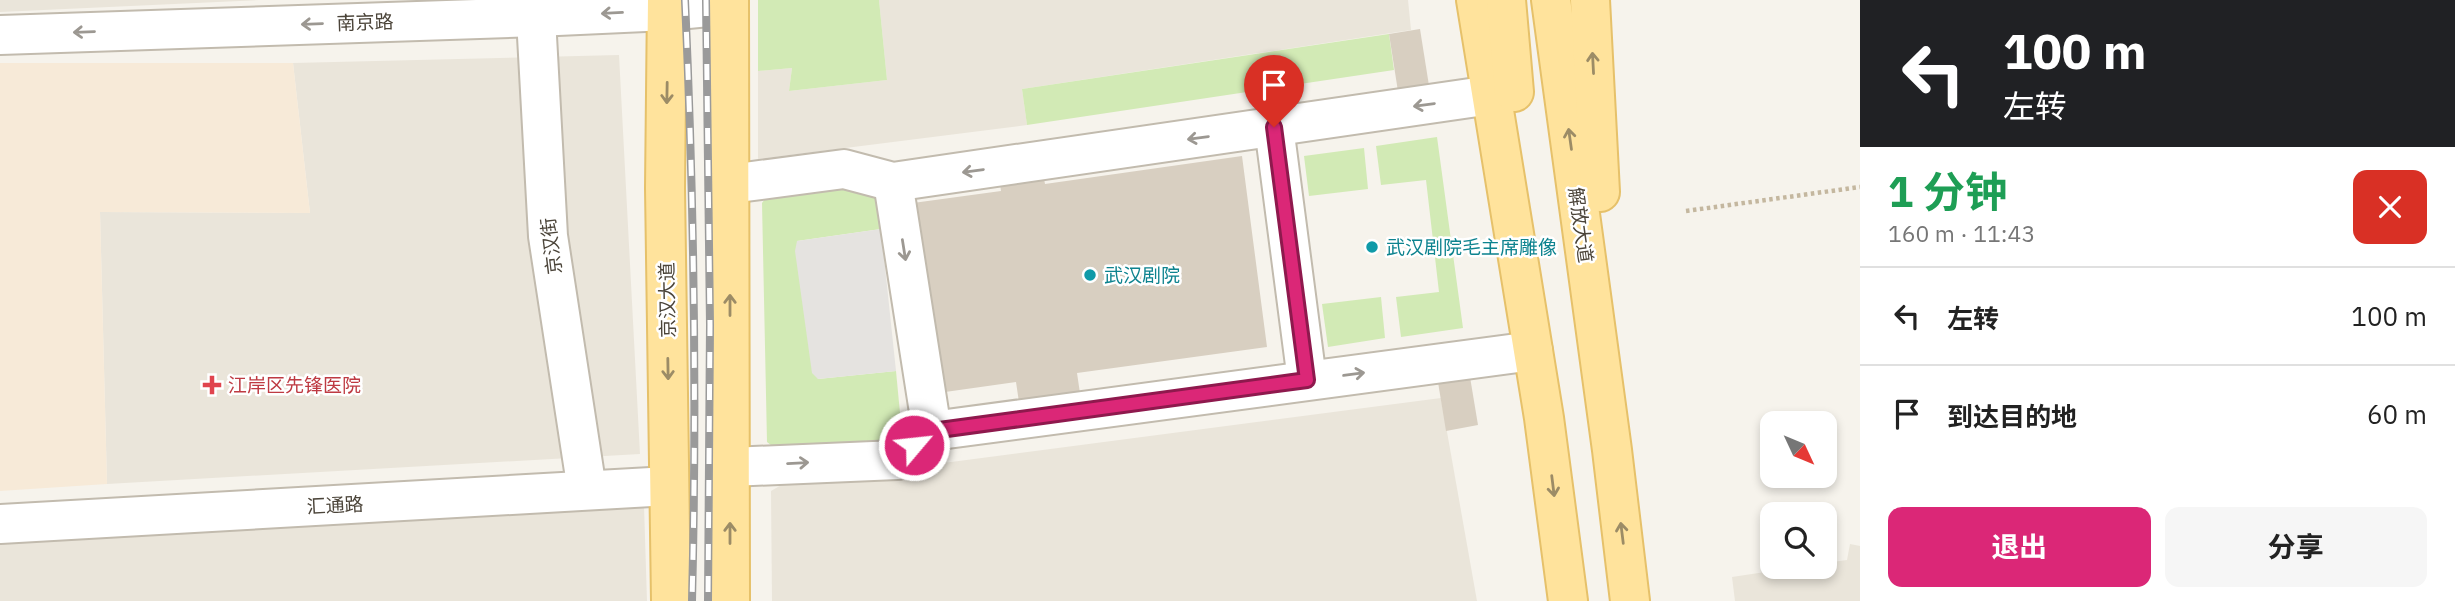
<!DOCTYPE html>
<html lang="zh">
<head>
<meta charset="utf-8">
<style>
	:root { --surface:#fff; --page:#f6f6f6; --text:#222; --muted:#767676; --line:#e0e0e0; --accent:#db2777 }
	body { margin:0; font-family:"IBM Plex Sans","Noto Sans SC",sans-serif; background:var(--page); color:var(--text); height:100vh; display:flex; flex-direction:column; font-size:26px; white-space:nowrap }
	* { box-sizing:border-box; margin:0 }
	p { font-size:23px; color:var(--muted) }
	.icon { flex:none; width:38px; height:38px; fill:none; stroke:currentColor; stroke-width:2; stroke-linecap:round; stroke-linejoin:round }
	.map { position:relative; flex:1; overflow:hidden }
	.side { display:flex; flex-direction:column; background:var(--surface); width:595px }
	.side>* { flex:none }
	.hud { background:#202124; color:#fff; overflow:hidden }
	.needle { width:46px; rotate:134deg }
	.tools { position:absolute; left:1760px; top:411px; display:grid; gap:14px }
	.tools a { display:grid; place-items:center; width:77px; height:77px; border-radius:14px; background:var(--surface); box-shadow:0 4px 10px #0003; font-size:35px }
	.pin { position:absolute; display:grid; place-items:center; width:60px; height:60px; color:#fff; margin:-72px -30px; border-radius:50% 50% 50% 0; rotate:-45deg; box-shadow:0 0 7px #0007 }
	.pin .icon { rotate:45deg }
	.me { position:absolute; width:77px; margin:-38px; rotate:62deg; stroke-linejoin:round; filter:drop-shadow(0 0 5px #0008) }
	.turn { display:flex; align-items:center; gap:24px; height:147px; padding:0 28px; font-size:32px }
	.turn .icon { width:91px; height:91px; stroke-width:2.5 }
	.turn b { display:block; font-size:49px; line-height:60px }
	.round { display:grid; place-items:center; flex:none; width:74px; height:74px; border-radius:14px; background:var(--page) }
	.headline { display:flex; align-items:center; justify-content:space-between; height:119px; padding:0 28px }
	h1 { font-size:42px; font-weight:700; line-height:52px; color:#1e9e55 }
	.primary-button { display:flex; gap:14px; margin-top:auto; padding:14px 28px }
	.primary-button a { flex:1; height:80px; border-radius:14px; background:var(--accent); color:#fff; font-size:28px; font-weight:700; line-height:80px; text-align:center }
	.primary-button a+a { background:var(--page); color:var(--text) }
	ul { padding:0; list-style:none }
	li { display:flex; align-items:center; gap:21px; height:98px; padding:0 28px; border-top:2px solid var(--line) }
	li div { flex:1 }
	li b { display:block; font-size:26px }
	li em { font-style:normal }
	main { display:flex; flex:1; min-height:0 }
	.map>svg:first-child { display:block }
</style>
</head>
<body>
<main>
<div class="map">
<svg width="1860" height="601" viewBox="0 0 1860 601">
	<rect width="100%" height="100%" fill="#f6f3ec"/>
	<!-- residential -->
	<g fill="#eae5da">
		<polygon points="0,0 259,0 0,12"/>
		<polygon points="879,0 1408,0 1411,30 1022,89 1027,125 758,159 758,71 792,68 789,91 887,80"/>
		<polygon points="619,55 640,454 107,484 100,212 310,213 293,63"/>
		<polygon points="1441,398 1477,601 772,601 771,491 783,484"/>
		<polygon points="644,506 647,601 0,601 0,538"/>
		<polygon points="1850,544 1860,546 1860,601 1735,601 1732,577 1798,567 1825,567 1825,563 1847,560"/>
	</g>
	<!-- commercial -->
	<polygon fill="#f7ead8" points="0,63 293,63 310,213 100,212 107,484 0,491"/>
	<!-- green -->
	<g fill="#d2eab5">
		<polygon points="758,0 879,0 887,80 789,91 792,68 758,71"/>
		<polygon points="1389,34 1394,70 1027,125 1022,89"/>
		<polygon points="1437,137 1463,328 1401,337 1396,297 1439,292 1426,180 1381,185 1376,146"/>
		<polygon points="1364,148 1368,189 1309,196 1304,156"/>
		<polygon points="876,186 881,229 797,241 818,379 896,371 902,434 890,451 781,453 767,442 762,203 771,191"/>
		<polygon points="1381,297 1385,338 1328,347 1322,304"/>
	</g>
	<!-- parking -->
	<polygon fill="#e5e3e0" points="881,229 896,371 818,379 812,373 795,251 797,241"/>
	<!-- building -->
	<g fill="#d8cfc1">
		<polygon points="1420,29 1430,92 1399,98 1389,34"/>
		<polygon points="1242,156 1267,347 1077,373 1081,400 1020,409 1016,382 938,393 913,203 1001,191 998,170 1041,163 1045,184"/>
		<polygon points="1468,365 1478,425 1446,431 1436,370"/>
	</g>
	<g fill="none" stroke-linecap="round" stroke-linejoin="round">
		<!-- minor casing -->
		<g stroke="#c2bbae" stroke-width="42">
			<g id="minor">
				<polyline points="535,0 548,236 587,490"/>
				<polyline points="0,35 536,17 667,11 729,5"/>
				<polyline points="1274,127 1307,380"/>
				<polyline points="893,182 932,431"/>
				<polyline points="730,184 844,169 893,182 1491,95"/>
				<polyline points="730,467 897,460 932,431 1533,351"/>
				<polyline points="0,524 669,486"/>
			</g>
		</g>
		<!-- major casing -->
		<g stroke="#e6c16a" stroke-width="42">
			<g id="major">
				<polyline points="667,0 665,188 671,601"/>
				<polyline points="729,0 730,601"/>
				<polyline points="1476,0 1544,418 1568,601"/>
				<polyline points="1506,0 1514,92"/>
				<polyline points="1551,0 1612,450 1630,601"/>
				<polyline points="1590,0 1600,192"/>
			</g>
		</g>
		<!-- path -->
		<polyline stroke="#c4b79f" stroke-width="4.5" stroke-dasharray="3.5 3.5" stroke-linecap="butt" points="1686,211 1860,187"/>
		<!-- minor -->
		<use href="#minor" stroke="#fff" stroke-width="38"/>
		<!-- major -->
		<use href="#major" stroke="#ffe39c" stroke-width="38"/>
		<!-- rail casing -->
		<g stroke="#9a9a9a" stroke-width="8">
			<g id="rail">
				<path d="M 685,0 C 694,200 697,401 692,601"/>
				<polyline points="706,0 710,325 708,601"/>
			</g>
		</g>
		<!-- rail -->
		<use href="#rail" stroke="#fff" stroke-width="5" stroke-dasharray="16" stroke-linecap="butt"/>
	</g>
	<!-- one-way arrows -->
	<defs><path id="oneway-shaft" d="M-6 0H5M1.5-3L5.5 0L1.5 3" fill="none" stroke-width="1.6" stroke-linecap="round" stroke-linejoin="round" transform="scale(1.75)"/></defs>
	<g stroke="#9c9892">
		<use href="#oneway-shaft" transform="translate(612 13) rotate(177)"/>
		<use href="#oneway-shaft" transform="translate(312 24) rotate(178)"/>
		<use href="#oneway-shaft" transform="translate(84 32) rotate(178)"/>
		<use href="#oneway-shaft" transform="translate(1424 105) rotate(172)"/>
		<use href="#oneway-shaft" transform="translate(1198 138) rotate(172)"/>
		<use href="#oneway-shaft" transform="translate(973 171) rotate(172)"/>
		<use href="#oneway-shaft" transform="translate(904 250) rotate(81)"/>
		<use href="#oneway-shaft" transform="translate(1354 374) rotate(-8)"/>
		<use href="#oneway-shaft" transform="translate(798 463) rotate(-3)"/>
	</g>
	<g stroke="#9c8c66">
		<use href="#oneway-shaft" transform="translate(1593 63) rotate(-93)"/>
		<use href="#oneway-shaft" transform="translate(667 93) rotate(91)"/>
		<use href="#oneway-shaft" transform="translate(1570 139) rotate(-98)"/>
		<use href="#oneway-shaft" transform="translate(730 305) rotate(-90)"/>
		<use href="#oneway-shaft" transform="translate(668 369) rotate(89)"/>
		<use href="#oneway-shaft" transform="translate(1553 486) rotate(83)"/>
		<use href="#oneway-shaft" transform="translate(730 533) rotate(-90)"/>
		<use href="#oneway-shaft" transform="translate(1622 533) rotate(-97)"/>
	</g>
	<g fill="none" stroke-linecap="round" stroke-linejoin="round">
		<!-- route casing -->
		<g stroke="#8e194d" stroke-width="18">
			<polyline id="route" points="914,445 932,431 1307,380 1274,127"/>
		</g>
		<!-- route -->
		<use href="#route" stroke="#db2777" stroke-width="12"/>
	</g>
	<!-- markers -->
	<g fill="#0f9aa8" stroke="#fff" stroke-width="2.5">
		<circle cx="1372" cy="247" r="7"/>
		<circle cx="1090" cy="275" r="7"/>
	</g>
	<path fill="#e0444e" stroke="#fff" stroke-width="2.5" d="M208.5 374.5h7v7h7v7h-7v7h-7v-7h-7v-7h7z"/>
	<g text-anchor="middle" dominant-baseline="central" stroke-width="5" stroke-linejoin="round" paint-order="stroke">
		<!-- street labels -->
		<g font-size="19" fill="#4b4439" stroke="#fff">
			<text transform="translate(365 22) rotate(-2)">南京路</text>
			<text transform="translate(1581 225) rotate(82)">解放大道</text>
			<text transform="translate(551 246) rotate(-97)">京汉街</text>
			<text transform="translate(667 300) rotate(-91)">京汉大道</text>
			<text transform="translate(335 505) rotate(-3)">汇通路</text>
		</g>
		<!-- culture labels -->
		<g font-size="19" fill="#0d838f" stroke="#fff" text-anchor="start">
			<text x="1386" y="247">武汉剧院毛主席雕像</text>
			<text x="1104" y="275">武汉剧院</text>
		</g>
		<!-- health labels -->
		<g font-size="19" fill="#be3a42" stroke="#fff" text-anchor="start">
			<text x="228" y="385">江岸区先锋医院</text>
		</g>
	</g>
</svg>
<div class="tools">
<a><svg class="needle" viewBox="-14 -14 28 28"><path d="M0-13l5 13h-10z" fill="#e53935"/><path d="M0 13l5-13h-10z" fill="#767676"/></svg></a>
<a><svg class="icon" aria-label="search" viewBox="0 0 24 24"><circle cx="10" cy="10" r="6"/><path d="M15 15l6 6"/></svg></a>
</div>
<div class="pin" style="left:1274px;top:127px;background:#d93025"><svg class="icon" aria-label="arrive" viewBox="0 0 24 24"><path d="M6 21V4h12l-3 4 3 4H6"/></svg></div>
<svg class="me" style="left:914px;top:445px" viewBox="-20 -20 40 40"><circle r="17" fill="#db2777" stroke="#fff" stroke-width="3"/><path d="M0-11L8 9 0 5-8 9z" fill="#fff"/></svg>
</div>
<section class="side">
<div class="hud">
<div class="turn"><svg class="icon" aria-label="left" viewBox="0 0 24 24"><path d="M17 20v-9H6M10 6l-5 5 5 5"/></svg><div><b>100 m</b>左转</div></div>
</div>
<div class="headline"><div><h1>1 分钟</h1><p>160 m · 11:43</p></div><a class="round" style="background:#d93025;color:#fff"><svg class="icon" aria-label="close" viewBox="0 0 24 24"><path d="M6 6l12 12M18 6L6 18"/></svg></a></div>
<ul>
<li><svg class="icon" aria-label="left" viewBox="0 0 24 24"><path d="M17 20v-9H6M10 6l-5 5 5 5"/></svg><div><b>左转</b></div><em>100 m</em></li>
<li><svg class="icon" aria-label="arrive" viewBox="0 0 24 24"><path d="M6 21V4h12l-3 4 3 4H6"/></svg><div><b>到达目的地</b></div><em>60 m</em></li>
</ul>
<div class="primary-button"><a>退出</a><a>分享</a></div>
</section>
</main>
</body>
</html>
